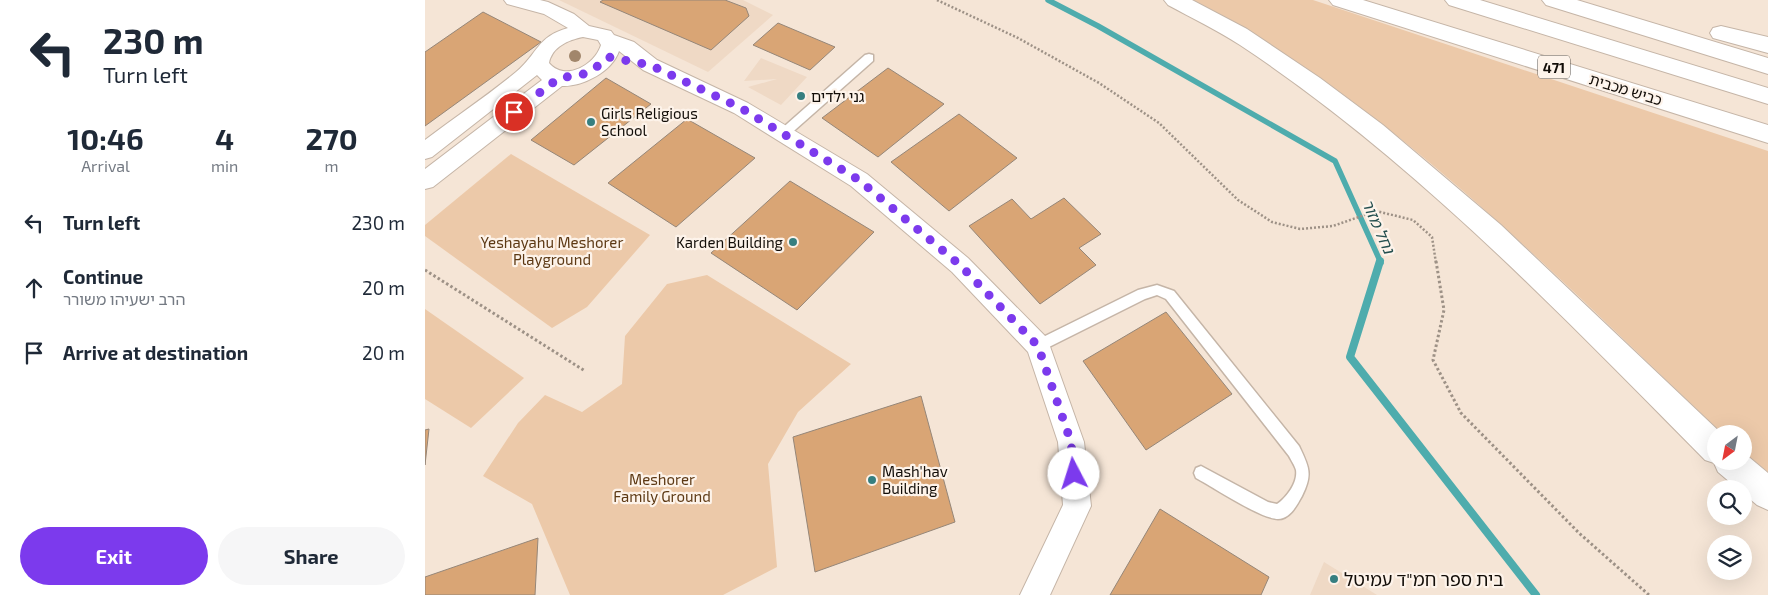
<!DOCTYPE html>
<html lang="en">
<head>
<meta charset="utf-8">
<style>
	:root { --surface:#fff; --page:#f6f6f7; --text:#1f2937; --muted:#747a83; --accent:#7c3aed }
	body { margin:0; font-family:"Exo 2","Noto Sans Hebrew",sans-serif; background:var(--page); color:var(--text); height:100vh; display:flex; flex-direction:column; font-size:19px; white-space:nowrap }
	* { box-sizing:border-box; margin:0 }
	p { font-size:16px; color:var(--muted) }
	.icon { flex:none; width:28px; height:28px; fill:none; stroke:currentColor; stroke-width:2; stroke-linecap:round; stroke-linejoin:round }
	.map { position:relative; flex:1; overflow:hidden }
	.sheet { display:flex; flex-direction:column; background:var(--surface); width:425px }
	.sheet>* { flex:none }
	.hud { background:#fff; color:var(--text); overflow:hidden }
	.needle { width:32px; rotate:212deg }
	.tools { position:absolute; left:1282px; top:425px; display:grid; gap:10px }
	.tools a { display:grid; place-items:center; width:45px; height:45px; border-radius:50%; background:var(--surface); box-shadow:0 5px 20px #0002; font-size:25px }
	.pin { position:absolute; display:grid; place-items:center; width:42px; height:42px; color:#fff; margin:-21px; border:2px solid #fff; border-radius:50%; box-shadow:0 1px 5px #0007 }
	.me { position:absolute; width:55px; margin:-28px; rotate:355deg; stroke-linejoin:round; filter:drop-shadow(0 0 4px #0008) }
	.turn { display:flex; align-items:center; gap:18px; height:105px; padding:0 20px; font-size:22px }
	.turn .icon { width:65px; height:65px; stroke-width:2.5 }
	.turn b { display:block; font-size:35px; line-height:42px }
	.eta { display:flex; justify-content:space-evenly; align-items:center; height:85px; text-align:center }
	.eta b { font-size:30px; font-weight:700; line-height:35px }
	.button { display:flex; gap:10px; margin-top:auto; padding:10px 20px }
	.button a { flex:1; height:58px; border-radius:30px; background:var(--accent); color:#fff; font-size:20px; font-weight:700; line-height:58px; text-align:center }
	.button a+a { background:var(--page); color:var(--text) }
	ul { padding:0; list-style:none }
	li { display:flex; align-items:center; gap:15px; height:65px; padding:0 20px }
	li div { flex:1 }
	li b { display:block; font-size:19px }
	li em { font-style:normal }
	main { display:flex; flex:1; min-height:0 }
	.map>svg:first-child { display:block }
</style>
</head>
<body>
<main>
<section class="sheet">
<div class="hud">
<div class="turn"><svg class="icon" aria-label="left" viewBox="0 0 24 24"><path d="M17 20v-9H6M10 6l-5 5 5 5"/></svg><div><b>230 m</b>Turn left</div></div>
</div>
<div class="eta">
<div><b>10:46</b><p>Arrival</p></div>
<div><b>4</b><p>min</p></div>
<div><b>270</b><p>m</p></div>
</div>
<ul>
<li><svg class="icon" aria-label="left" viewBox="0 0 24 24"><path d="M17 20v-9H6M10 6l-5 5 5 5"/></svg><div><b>Turn left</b></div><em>230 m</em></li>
<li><svg class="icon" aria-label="ahead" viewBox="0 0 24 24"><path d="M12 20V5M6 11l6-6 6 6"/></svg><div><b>Continue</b><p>הרב ישעיהו משורר</p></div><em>20 m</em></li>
<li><svg class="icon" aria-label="arrive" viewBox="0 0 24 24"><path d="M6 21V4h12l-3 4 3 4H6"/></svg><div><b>Arrive at destination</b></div><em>20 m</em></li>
</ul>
<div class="button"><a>Exit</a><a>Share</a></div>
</section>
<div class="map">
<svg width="1343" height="595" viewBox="0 0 1343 595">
	<rect width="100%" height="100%" fill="#f5e5d6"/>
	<!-- built -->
	<g fill="#efd9c5">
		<polygon points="134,0 318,0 348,15 283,72"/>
		<polygon points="336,58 382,77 356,105 323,87 352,79 319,81"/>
		<polygon points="899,562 952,595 885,595"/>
	</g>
	<!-- green -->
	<g fill="#ecc9a9">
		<path d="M 768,0 L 888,0 L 1343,151 L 1343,472 L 1319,453 L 1319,434 L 1298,434 C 1132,278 971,107 768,0 Z"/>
		<polygon points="86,154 225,235 162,307 127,328 0,236 0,225"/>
		<polygon points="282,275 426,364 373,412 343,464 352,567 298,595 145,595 107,504 58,476 93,423 120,395 157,412 197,384 200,336 242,284"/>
		<polygon points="0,309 99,378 46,428 0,399"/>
	</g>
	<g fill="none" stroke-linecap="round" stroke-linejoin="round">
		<!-- stream-far1 -->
		<polyline stroke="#4eacad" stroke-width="5.5" points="623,0 673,26 910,161 956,263"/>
		<!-- stream -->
		<polyline stroke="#4eacad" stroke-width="8" points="955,261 925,357 1111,595"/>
	</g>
	<!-- building -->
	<g fill="#d9a575" stroke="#958678">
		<polygon points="178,0 300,0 321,8 324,16 286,50 175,2"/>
		<polygon points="58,12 116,42 0,126 0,52"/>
		<polygon points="353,23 410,47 385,70 328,45"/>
		<polygon points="463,68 519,104 453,157 397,118"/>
		<polygon points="181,78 226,104 149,165 106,140"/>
		<polygon points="534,114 592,158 524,211 466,162"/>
		<polygon points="262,119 330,158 251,227 183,183"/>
		<polygon points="365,181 449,232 372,310 286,253"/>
		<polygon points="639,198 676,234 654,248 671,265 615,304 544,226 587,199 606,219"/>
		<polygon points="741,312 807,394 721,450 658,361"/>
		<polygon points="496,396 530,522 390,572 368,437"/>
		<polygon points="4,429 0,465 0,430"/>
		<polygon points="735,509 844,577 836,595 685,595"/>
		<polygon points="113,538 110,595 0,595 0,577"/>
	</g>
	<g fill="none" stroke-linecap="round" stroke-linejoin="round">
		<!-- service casing -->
		<g stroke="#c5b5a7" stroke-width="3">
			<g id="service">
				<polygon points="444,54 448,55 448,61 362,137 354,137 353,134 354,131 440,55"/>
				<path d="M 732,285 L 749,291 L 874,446 C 884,467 888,474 877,496 C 872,505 865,519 853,519 C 836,519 788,487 771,478 L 769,473 L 771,468 L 776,466 L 843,502 L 852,504 C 861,498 873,483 871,470 C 870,466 866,460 864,456 L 741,299 L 732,295 L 720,299 L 618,350 L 613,352 L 608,350 L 607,346 L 608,342 L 713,290 Z"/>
			</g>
		</g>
		<!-- minor casing -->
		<g stroke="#c5b5a7" stroke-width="2">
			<path id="minor" d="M 79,0 L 115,0 L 123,2 L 149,14 L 164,26 L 186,31 L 189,35 L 209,42 L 232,60 L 323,103 L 442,174 L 543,258 L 622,338 L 659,442 L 666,506 L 625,595 L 595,595 L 638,505 L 633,442 L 603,352 L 527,272 L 426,186 L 309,113 L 218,70 L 194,51 C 187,72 157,87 137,86 L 8,187 L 0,189 L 0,169 L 117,80 L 112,75 L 7,157 L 0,159 L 0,140 C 30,117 62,96 91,72 C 113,54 111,37 143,28 L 119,14 L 82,4 ZM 158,37 L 173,40 L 176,45 C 170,65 140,82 124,63 C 127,47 143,40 158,37 Z"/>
		</g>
		<!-- motorway casing -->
		<g stroke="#c5b5a7" stroke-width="2">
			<g id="motorway">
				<path d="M 739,0 L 767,0 L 822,29 L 895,78 L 958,125 L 1076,225 L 1297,434 L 1291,434 L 1291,461 L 1319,461 L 1319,453 L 1343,473 L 1343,510 L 1332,505 L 1319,494 L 1319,489 L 1313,489 L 1293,472 L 1289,463 L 1280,460 C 1134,313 989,160 815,45 C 792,30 767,18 743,5 Z"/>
				<polygon points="904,0 938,0 1343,125 1343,143 908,5"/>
				<polygon points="1020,0 1055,0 1343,88 1343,104 1024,5"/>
				<polygon points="1117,0 1152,0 1343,58 1343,74 1121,5"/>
				<polygon points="1296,26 1343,37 1343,53 1288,38 1285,33 1288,28"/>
			</g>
		</g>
		<!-- path-far1 -->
		<polyline stroke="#9d9186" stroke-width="2.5" stroke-dasharray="2 2" stroke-linecap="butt" points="512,0 593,38 674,83 734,123 813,200 847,222 875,229 908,226 951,211 988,220 1007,237 1011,263"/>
		<!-- path -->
		<g stroke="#9d9186" stroke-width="3" stroke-dasharray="2.5 2.5" stroke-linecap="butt">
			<polyline points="1011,261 1019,310 1008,360 1036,413 1154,533 1224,595"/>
			<polyline points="0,270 160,371"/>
		</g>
		<!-- service -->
		<use href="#service" fill="#fff" fill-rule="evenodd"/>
		<!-- minor -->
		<use href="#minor" fill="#fff" fill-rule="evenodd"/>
		<!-- motorway -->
		<use href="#motorway" fill="#fff" fill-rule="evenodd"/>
	</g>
	<!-- trees -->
	<circle fill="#a1866b" cx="150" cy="56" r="6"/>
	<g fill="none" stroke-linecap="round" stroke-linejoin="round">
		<!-- route -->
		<polyline stroke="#7c3aed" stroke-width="9" stroke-dasharray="0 16.2" points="89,112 134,78 156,75 168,70 183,57 225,65 316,108 434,180 535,265 613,346 646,442 649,474"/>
	</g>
	<!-- markers -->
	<g fill="#367f80" stroke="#fdf3ea" stroke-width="2">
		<circle cx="376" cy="96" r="5"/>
		<circle cx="166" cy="122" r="5"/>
		<circle cx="368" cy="242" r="5"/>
		<circle cx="447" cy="480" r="5"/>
		<circle cx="909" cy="579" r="5"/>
	</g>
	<g text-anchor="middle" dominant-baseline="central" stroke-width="4.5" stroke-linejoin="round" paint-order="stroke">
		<!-- shield labels -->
		<rect fill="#fdf3ea" stroke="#58524c" stroke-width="1" x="1113" y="55.5" width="32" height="23" rx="4"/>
		<g font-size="14" font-weight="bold" fill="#120d08">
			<text x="1129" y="67">471</text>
		</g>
		<!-- street labels -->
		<g font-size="15" fill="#120d08" stroke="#fdf3ea">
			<text transform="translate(1201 89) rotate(17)">כביש מכבית</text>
		</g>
		<!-- poi labels -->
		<g font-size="15" fill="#120d08" stroke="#fdf3ea" text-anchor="start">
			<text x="386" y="96">גני ילדים</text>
			<text x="176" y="113">Girls Religious<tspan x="176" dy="17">School</tspan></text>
			<text x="358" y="242" text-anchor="end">Karden Building</text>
			<text x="457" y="471">Mash'hav<tspan x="457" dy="17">Building</tspan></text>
		</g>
		<!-- park labels -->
		<g font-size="15" fill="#5d3914" stroke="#fdf3ea">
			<text x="127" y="242">Yeshayahu Meshorer<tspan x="127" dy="17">Playground</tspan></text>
			<text x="237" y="479">Meshorer<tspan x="237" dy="17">Family Ground</tspan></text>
		</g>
		<!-- water labels -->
		<g font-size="16" font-style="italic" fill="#244f4f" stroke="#fdf3ea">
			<text transform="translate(954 226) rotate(66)">נחל מזור</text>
		</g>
		<!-- near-poi labels -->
		<g font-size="18" fill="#120d08" stroke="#fdf3ea" text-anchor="start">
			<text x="919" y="579">בית ספר חמ"ד עמיטל</text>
		</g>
	</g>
</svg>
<div class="tools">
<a><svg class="needle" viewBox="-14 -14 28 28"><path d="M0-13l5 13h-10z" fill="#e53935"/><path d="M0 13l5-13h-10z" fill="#747a83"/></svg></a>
<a><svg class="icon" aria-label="search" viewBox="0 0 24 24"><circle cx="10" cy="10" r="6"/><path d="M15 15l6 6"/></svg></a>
<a><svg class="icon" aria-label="layers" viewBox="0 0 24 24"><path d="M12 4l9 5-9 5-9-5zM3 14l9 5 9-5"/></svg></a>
</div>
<div class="pin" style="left:89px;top:112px;background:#d93025"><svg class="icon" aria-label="arrive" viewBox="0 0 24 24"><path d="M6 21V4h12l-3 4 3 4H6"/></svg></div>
<svg class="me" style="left:649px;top:474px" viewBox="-20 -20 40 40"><circle r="19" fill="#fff"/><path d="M0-13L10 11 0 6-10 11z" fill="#7c3aed"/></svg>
</div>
</main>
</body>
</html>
